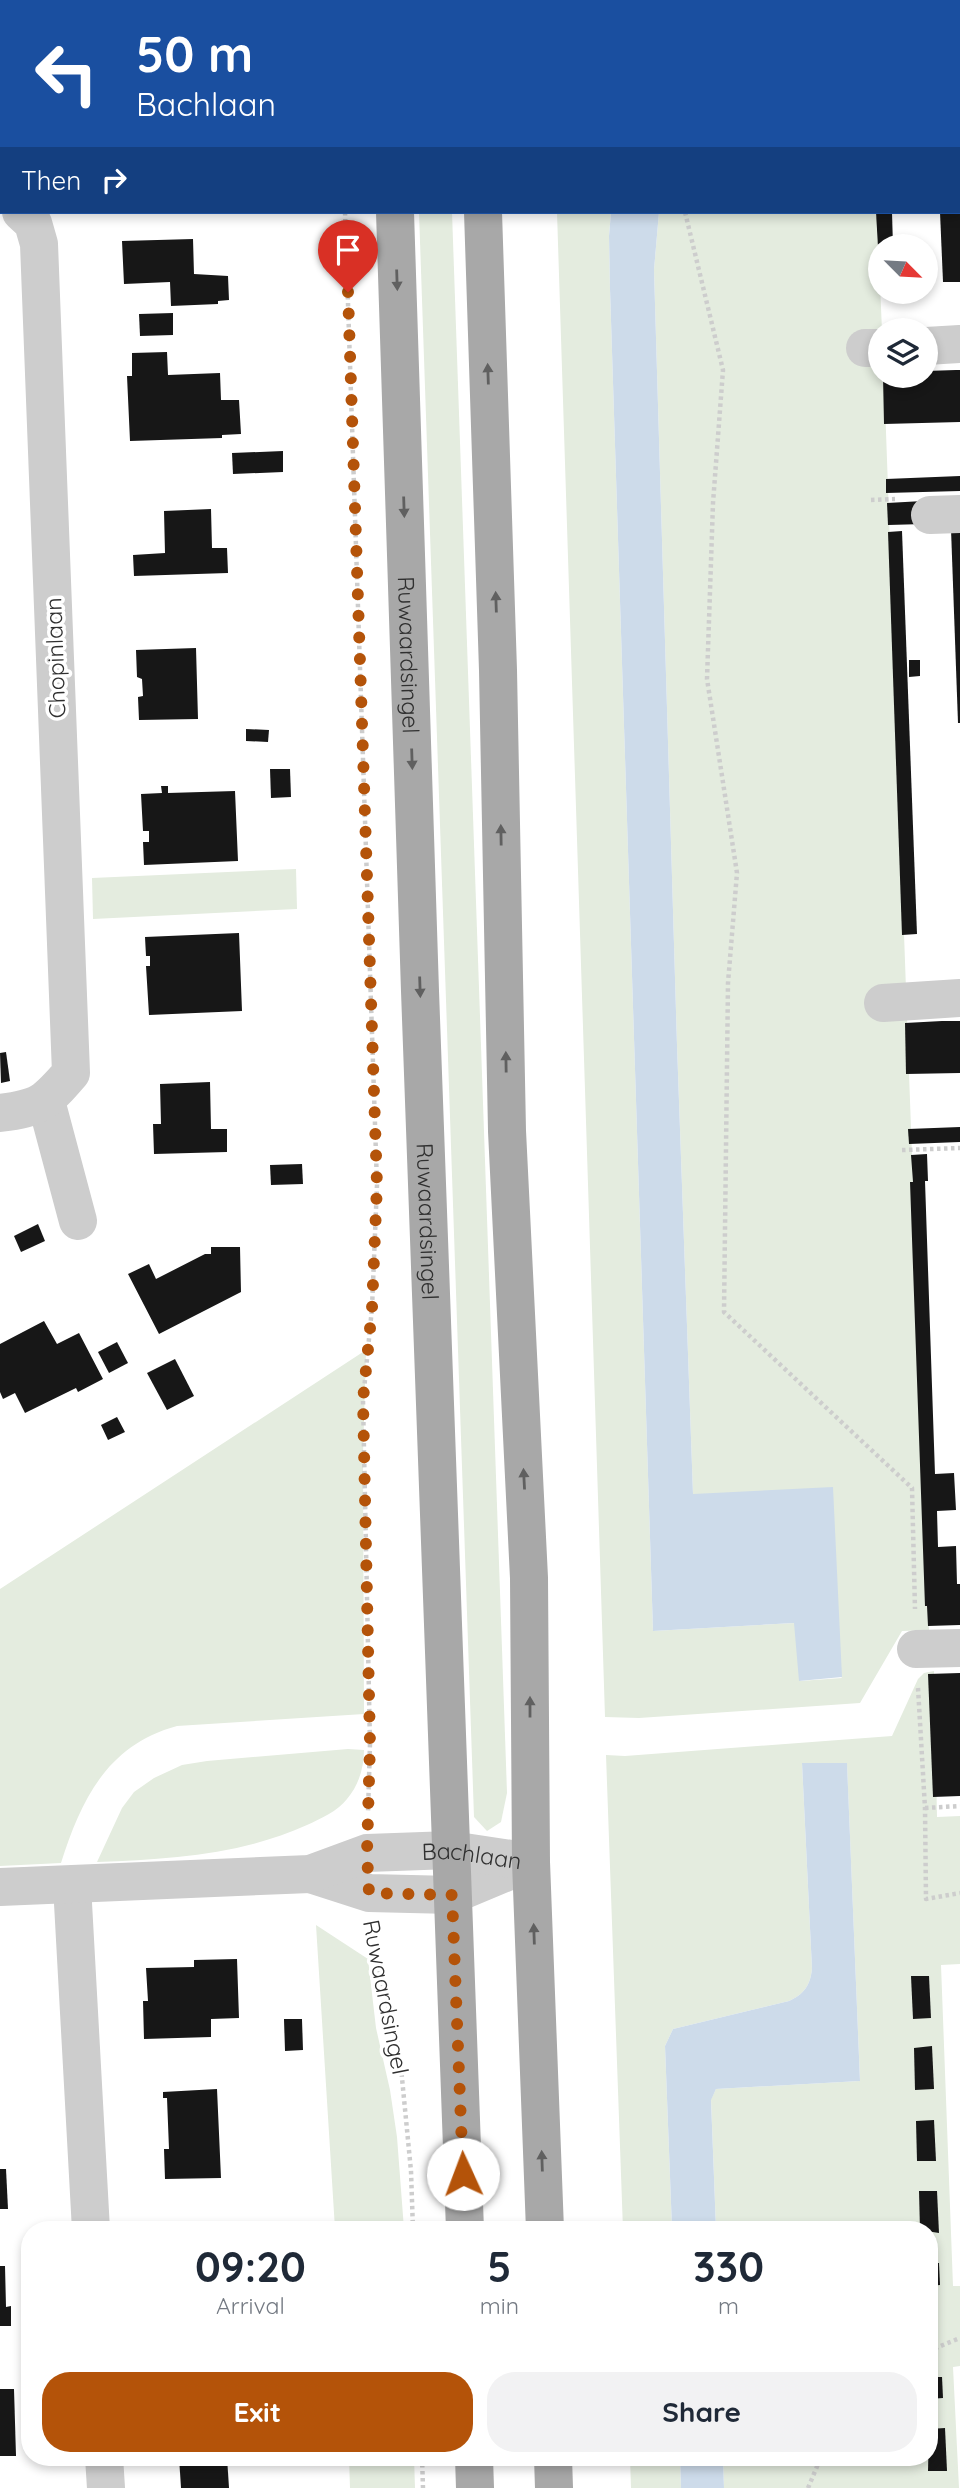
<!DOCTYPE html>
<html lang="en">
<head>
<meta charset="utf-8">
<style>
	:root { --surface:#fff; --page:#f2f2f3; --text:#1f2937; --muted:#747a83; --accent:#b45309 }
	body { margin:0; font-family:Quicksand,sans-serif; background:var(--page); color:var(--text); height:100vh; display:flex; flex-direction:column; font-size:26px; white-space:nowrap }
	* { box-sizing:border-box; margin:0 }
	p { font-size:23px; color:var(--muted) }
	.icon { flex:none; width:38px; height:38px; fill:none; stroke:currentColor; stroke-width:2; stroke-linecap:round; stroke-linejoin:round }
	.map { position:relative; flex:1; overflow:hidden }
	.details { position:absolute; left:21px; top:2221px; width:917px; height:245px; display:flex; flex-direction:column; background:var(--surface); border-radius:28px; box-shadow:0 4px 10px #0003 }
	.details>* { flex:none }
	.hud { position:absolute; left:0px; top:0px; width:961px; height:214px; box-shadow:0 4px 10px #0003; background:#1a4fa0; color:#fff; overflow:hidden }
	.needle { width:46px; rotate:114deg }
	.tools { position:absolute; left:868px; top:234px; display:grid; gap:14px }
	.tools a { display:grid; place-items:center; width:70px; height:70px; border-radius:50%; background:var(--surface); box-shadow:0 4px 10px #0003; font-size:35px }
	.pin { position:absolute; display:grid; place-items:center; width:60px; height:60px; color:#fff; margin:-72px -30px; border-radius:50% 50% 50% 0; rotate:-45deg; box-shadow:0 0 7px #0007 }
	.pin .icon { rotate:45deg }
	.me { position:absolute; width:77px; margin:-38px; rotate:358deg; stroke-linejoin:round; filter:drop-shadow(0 0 5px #0008) }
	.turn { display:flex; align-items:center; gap:24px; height:147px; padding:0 21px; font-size:32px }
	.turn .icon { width:91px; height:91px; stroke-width:2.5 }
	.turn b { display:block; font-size:49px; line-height:60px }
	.then { display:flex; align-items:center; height:66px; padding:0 21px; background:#0003; gap:14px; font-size:26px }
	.eta { display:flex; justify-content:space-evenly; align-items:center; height:119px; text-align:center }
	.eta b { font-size:42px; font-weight:700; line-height:49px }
	.primary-button { display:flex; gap:14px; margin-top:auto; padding:14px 21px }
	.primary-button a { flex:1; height:80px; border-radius:28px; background:var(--accent); color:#fff; font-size:28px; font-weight:700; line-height:80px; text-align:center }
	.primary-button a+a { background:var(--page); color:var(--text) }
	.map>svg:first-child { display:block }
</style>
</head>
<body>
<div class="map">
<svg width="960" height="2488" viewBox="0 0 960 2488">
	<rect width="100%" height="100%" fill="#fff"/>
	<!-- green -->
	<g fill="#e4ecdf">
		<polygon points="419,212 452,212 507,1793 501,1822 487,1831 474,1817"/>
		<polygon points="557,212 611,212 609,236 610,289 653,1631 795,1623 800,1681 842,1678 693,1494 677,1045 654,270 659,212 877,212 882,331 880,376 884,376 929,1630 902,1631 860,1703 639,1718 605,1717"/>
		<polygon points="296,869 297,909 93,919 92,878"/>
		<path d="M 366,1350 L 363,1455 L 364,1714 L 177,1726 C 107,1745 81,1800 61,1863 L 0,1866 L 0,1589 Z"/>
		<path d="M 934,1671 L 937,1817 L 960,1816 L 960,1964 L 941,1965 L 953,2286 L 960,2286 L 960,2366 L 953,2367 L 959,2488 L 724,2488 L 723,2457 L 929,2457 L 929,2230 L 716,2229 L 711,2099 L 716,2089 L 860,2081 L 847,1764 L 802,1763 L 812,1969 C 810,1986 804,1994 789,2001 L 673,2029 L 665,2046 L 672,2229 L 623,2230 L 606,1755 L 625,1756 L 892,1736 L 918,1679 L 924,1673 Z"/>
		<path d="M 348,1749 L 364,1750 C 364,1767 359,1785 347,1799 C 338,1811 320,1819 307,1825 C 241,1855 169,1859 97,1862 L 122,1808 L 134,1792 L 154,1778 L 182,1765 L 207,1761 Z"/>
		<polygon points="316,1925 368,1959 376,2028 390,2090 397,2137 404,2229 335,2229"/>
		<polygon points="349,2457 414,2457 415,2488 350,2488"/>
		<polygon points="630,2457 680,2457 681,2488 631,2488"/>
	</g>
	<!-- water -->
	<g fill="#cddbea">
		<polygon points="611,212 659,212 654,270 677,1045 693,1494 833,1487 842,1677 799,1681 794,1623 653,1631 610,289 609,236"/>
		<path d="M 802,1763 L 847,1763 L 860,2081 L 716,2089 L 711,2100 L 716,2229 L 672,2229 L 665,2046 L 673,2029 L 789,2001 C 804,1994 810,1986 812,1969 Z"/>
		<polygon points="680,2457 723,2457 724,2488 681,2488"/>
	</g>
	<!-- building -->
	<g fill="#171717">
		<polygon points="876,212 892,212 893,247 878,247"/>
		<polygon points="940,212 960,212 960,282 943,282"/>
		<polygon points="193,239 194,274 228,276 229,300 218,301 218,304 171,306 170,282 124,284 122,241"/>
		<polygon points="173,313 173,335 140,336 139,314"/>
		<polygon points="167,352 168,375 220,373 221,400 239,400 241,434 222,435 222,438 130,441 127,376 132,376 132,353"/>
		<polygon points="956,370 960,370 960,422 884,424 883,376 926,376 926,371"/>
		<polygon points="283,451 283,472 233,474 232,453"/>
		<polygon points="960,476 960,491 886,493 886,479"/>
		<polygon points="923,501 924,524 888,525 887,503"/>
		<polygon points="211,509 212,548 227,548 228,573 134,576 133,555 165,553 164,511"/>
		<polygon points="951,529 960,529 960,723 958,723"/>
		<polygon points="902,531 917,934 902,935 888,532"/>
		<polygon points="196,648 198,719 139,720 138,697 143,696 142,679 137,677 136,650"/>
		<polygon points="909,660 920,660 920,676 909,677"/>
		<polygon points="246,729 269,730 268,742 246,741"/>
		<polygon points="270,769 290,769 291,797 271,798"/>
		<polygon points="161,786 168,786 168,793 235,791 238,861 144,865 143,842 149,842 149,831 143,831 141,794 162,793"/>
		<polygon points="239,933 242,1011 149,1015 146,966 150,966 150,956 146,956 145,937"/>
		<polygon points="942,1021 960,1021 960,1073 906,1074 905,1023"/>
		<polygon points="6,1052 10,1081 1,1083 0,1053"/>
		<polygon points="210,1082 211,1129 227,1129 227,1152 154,1154 153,1124 161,1124 160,1084"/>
		<polygon points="960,1127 960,1142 909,1144 908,1129"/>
		<polygon points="927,1154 928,1181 925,1181 935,1474 954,1473 956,1510 937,1511 938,1547 956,1546 957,1584 960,1584 960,1625 928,1626 927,1606 925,1606 910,1182 913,1182 911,1155"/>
		<polygon points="302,1164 303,1184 271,1185 270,1165"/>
		<polygon points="38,1224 45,1241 21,1252 14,1236"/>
		<polygon points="211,1247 240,1247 241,1292 159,1334 128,1274 149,1264 156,1279 205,1254 211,1254"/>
		<polygon points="44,1321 57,1344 79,1333 103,1379 78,1392 76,1388 25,1413 15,1393 3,1399 0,1392 0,1344"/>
		<polygon points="117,1342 128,1363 109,1373 98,1352"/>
		<polygon points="175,1359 194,1396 167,1410 147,1373"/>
		<polygon points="117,1417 125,1432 108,1440 101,1425"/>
		<polygon points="960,1673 960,1796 933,1797 928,1674"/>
		<polygon points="237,1959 239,2018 211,2019 211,2037 144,2039 143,2001 148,2001 146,1968 194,1967 194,1960"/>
		<polygon points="911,1976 929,1976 931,2018 913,2019"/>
		<polygon points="284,2019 302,2019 303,2050 285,2051"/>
		<polygon points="932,2046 934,2089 915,2090 914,2048"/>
		<polygon points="217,2089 221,2178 165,2179 164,2149 169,2149 167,2098 163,2098 163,2092"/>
		<polygon points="934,2120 936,2161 917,2161 916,2121"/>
		<polygon points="0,2169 6,2169 8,2209 0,2209"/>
		<polygon points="919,2191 937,2191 939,2233 920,2230"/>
		<polygon points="929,2263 939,2263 940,2285 929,2286"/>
		<polygon points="0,2266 5,2266 6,2307 11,2306 11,2326 0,2326"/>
		<polygon points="929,2377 942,2377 943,2398 929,2399"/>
		<polygon points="0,2389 14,2389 16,2456 0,2456"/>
		<polygon points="945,2428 947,2471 928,2471 929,2429"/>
		<polygon points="179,2457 227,2457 229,2488 181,2488"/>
	</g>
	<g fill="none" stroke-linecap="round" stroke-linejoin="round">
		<!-- path -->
		<g stroke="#cdcdcd" stroke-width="4.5" stroke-dasharray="3.5 3.5" stroke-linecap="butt">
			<polyline points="336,0 336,2"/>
			<polyline points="717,2 717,0"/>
			<polyline points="345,212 377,1185 372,1308 363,1400 370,1744 368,1813"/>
			<polyline points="685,212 723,370 713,503 707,679 737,873 728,983 724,1312 912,1488 915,1609"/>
			<polyline points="871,500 895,499"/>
			<polyline points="902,1150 960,1148"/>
			<polyline points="918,1688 925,1808 926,1899 960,1893"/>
			<polyline points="925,1808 960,1806"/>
			<polyline points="371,1930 372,1944 399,2047 411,2171 413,2230"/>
			<polyline points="929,2353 938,2347 960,2338"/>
			<polyline points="422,2457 423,2488"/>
			<polyline points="808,2488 821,2457"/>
		</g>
		<!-- minor -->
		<g stroke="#cdcdcd" stroke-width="38">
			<polyline points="926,346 960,344"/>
			<polyline points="865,348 880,348"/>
			<polyline points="930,515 960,514"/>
			<polyline points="883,1003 960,998"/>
			<polyline points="46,1101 78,1221"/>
			<path d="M 0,1113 C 40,1108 45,1103 71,1073 L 39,244 L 33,223 L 21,212"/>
			<polyline points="916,1649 960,1648"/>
			<polyline points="310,1874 369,1893 452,1895 531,1862"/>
			<polyline points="72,1885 91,2230"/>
			<path id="s1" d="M 0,1887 L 310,1874 L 367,1853 L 451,1850 L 531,1862"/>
			<polyline points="104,2457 106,2488"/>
		</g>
		<!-- major -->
		<g stroke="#a8a8a8" stroke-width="38">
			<polyline points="386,0 386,2"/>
			<polyline points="476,0 476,2"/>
			<path id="s2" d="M 395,212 L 420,991 L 465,2230"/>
			<polyline points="483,212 498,670 507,1131 529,1578 531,1862 545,2230"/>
			<polyline points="474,2457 475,2488"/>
			<polyline points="553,2457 554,2488"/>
		</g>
	</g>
	<!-- one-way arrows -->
	<defs><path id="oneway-solid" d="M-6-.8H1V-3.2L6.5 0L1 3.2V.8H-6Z" transform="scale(1.75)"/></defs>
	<g fill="#606060">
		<use href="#oneway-solid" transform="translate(397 280) rotate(88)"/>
		<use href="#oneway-solid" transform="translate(488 374) rotate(-92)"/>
		<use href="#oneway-solid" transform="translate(404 507) rotate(88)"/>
		<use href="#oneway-solid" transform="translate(496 602) rotate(-92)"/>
		<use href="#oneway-solid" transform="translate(412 759) rotate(88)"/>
		<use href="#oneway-solid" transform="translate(501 835) rotate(-91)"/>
		<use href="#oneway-solid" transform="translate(420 987) rotate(88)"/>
		<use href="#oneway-solid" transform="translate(506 1062) rotate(-91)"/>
		<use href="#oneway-solid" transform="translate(524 1479) rotate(-93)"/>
		<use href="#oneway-solid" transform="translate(530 1707) rotate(-90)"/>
		<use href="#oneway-solid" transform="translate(534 1934) rotate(-92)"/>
		<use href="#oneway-solid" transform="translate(542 2161) rotate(-92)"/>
	</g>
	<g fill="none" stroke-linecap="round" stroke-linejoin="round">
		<!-- route -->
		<polyline stroke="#b45309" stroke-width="12" stroke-dasharray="0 21.6" points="348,292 377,1185 372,1308 363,1400 370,1744 367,1853 369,1893 452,1895 463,2174"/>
	</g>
	<g text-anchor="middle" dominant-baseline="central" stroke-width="7" stroke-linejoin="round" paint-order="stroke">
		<!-- street labels -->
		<g font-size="23" fill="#303030" stroke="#fff">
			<text stroke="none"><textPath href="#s2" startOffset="443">Ruwaardsingel</textPath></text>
			<text transform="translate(55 658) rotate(-92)">Chopinlaan</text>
			<text stroke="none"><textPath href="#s2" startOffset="1010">Ruwaardsingel</textPath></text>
			<text stroke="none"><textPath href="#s1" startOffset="476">Bachlaan</textPath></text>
			<text transform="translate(386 1997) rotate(79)">Ruwaardsingel</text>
		</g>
	</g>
</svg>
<div class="tools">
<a><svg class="needle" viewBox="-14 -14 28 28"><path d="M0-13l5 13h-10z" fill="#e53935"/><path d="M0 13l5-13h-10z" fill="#747a83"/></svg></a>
<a><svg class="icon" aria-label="layers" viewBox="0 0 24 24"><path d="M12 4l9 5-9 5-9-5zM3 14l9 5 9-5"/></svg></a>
</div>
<div class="pin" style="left:348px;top:292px;background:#d93025"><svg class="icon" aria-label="arrive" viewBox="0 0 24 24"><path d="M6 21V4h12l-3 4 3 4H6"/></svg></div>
<svg class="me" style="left:463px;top:2174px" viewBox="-20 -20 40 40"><circle r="19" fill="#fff"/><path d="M0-13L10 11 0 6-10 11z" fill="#b45309"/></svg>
<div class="hud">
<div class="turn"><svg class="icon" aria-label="left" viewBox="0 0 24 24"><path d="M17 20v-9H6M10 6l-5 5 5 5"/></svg><div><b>50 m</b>Bachlaan</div></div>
<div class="then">Then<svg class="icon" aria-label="right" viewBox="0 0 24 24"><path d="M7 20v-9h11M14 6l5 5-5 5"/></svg></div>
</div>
<section class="details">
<div class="eta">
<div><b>09:20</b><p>Arrival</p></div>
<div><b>5</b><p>min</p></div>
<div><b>330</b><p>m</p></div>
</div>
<div class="primary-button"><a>Exit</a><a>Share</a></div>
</section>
</div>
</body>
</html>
